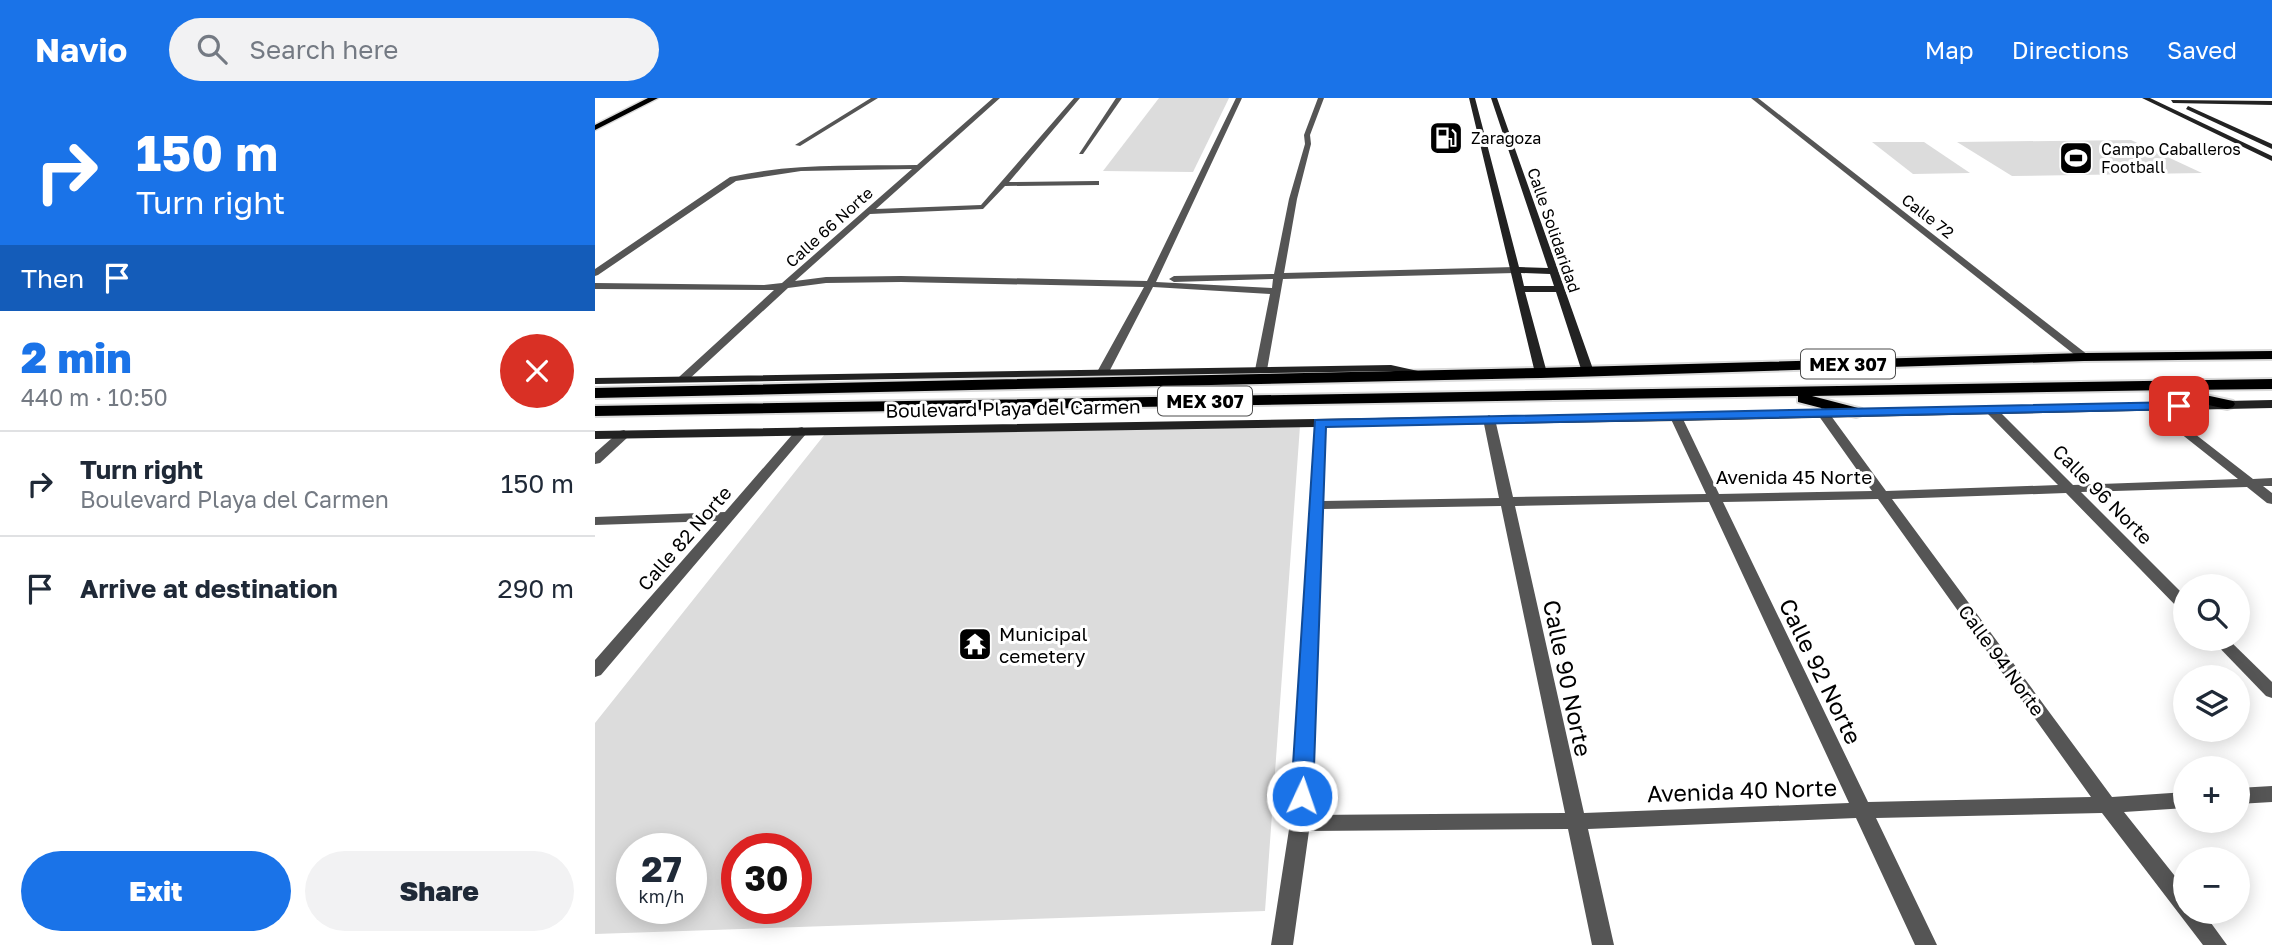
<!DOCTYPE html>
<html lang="en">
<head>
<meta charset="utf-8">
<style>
	:root { --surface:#fff; --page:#f2f2f3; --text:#1f2937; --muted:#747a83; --line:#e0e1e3; --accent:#1a73e8 }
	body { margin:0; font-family:"Golos Text",sans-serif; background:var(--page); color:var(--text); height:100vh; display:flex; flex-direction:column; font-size:26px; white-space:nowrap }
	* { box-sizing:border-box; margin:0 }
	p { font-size:23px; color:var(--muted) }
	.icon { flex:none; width:38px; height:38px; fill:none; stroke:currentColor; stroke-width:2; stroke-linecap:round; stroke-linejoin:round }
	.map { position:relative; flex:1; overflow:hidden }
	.sheet { display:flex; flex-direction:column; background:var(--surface); width:595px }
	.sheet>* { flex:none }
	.banner { background:#1a73e8; color:#fff; overflow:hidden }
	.buttons { position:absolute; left:1578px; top:476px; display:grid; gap:14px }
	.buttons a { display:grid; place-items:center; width:77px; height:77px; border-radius:50%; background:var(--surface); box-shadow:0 4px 18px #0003; font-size:35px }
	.speed { position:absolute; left:21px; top:735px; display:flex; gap:14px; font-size:35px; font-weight:700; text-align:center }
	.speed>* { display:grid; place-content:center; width:91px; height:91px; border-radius:50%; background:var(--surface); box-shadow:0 4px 18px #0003; line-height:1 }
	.speed small { font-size:18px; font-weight:400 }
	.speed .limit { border:10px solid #d22; background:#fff; color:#111 }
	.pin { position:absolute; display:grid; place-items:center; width:60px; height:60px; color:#fff; margin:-30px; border-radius:14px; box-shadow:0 4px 10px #0006 }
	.me { position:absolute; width:77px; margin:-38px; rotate:3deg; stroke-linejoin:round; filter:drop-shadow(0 0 5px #0008) }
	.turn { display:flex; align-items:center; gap:24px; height:147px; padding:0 21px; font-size:32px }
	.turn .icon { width:91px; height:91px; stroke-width:2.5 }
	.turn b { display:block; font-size:49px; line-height:60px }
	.then { display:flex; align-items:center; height:66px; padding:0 21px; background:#0003; gap:14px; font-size:26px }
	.round { display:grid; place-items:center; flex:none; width:74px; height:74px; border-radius:37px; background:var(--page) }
	.overview { display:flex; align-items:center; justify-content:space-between; height:119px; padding:0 21px }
	h1 { font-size:42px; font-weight:800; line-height:52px; color:var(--accent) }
	.primary-button { display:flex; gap:14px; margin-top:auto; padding:14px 21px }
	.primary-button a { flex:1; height:80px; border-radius:42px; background:var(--accent); color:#fff; font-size:28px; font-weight:800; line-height:80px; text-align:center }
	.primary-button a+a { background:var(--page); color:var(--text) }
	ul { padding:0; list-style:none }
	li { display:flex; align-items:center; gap:21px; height:105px; padding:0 21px; border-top:2px solid var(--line) }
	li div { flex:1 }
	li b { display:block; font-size:26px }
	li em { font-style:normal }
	header { display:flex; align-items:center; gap:42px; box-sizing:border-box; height:98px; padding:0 35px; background:var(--accent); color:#fff }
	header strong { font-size:33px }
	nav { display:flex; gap:38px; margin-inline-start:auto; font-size:24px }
	.search { width:490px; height:63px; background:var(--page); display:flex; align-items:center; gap:18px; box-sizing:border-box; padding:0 24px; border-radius:38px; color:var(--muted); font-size:26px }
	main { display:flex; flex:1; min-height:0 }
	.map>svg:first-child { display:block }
</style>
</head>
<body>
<header>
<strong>Navio</strong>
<div class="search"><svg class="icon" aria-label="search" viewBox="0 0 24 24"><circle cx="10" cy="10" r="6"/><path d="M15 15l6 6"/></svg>Search here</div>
<nav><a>Map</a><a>Directions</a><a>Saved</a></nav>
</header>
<main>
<section class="sheet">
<div class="banner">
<div class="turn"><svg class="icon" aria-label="right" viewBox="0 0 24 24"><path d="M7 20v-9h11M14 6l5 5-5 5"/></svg><div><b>150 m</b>Turn right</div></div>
<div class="then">Then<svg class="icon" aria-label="arrive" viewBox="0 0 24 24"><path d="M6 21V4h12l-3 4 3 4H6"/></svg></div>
</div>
<div class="overview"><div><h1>2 min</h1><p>440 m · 10:50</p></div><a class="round" style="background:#d93025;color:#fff"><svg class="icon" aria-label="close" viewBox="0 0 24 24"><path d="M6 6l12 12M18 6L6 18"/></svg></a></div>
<ul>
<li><svg class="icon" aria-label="right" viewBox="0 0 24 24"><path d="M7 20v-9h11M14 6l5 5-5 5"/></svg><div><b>Turn right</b><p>Boulevard Playa del Carmen</p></div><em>150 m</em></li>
<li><svg class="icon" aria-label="arrive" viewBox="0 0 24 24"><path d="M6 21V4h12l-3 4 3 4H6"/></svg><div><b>Arrive at destination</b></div><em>290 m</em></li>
</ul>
<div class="primary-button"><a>Exit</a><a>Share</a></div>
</section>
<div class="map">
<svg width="1677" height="847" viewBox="0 0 1677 847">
	<rect width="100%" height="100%" fill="#fff"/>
	<!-- green -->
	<g fill="#dcdcdc" fill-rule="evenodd">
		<polygon points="564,0 634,0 598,74 508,73"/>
		<polygon points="1536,42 1607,75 1417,78 1362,44"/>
		<polygon points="1277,44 1329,44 1375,75 1318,76"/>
		<path d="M 705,328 L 670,813 L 0,836 L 0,625 L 230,336 ZM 37,751 L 96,751 L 96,810 L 37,810 ZM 142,751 L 201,751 L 201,810 L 142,810 Z"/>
	</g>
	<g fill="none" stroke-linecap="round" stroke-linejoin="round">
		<!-- primary casing -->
		<g stroke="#dbdbdb" stroke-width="3">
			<polygon id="primary" points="53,0 63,0 0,32 0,27"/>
		</g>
		<!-- trunk casing -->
		<g stroke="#dbdbdb" stroke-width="4">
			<g id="trunk">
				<polygon points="1677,253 1677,261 1489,263 946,280 0,300 0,290 946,270 1489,255"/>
				<polygon points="1677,281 1677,291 1587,292 1638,303 1640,306 1638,309 1632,311 1576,299 1574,296 1578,292 1217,298 1267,311 1269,314 1267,317 1261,319 1203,304 1203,298 0,318 0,308"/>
			</g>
		</g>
		<!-- minor -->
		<g fill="#555" fill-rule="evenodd">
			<polygon points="276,0 283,0 205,48 200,47"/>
			<path d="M 398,0 L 405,0 L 281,111 L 386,107 L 479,0 L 485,0 L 414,84 L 501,83 L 504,83 L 504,87 L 410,88 L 388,111 L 275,116 L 200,183 L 231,179 L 306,178 L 552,183 L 641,0 L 647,0 L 561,184 L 677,190 L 678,181 L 579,184 L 574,181 L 579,178 L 679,176 L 694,101 L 710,46 L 709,37 L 723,0 L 729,0 L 715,37 L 716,46 L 702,101 L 689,175 L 920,169 L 925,172 L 920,175 L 688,181 L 672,272 L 666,275 L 660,272 L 675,196 L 558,189 L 514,274 L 508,277 L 502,274 L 549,189 L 306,184 L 231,185 L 193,190 L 92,283 L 88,284 L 82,281 L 84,279 L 179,192 L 0,191 L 0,185 L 169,187 L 187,185 L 317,71 L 206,73 L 141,83 L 3,177 L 0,178 L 0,171 L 135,79 C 197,65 259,68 322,67 Z"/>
			<polygon points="521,0 527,0 488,56 484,56"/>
			<path d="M 1560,305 L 1658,381 L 1677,380 L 1677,388 L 1668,388 L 1677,395 L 1677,406 L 1672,405 L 1652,389 L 1486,394 L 1591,499 L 1591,513 L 1585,512 L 1471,395 L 1297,401 L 1517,699 L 1591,694 L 1591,710 L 1529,714 L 1591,792 L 1591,814 L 1608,814 L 1632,847 L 1608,847 L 1507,715 L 1281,720 L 1342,847 L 1320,847 L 1261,720 L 993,731 L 1019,847 L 997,847 L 973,731 L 714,733 L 698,847 L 676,847 L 695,725 L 721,322 L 725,321 L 731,325 L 728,403 L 904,400 L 888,321 L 894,317 L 900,321 L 918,399 L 1111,396 L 1075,319 L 1081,315 L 1087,319 L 1124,396 L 1277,393 L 1221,314 L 1227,310 L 1231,311 L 1291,393 L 1463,387 L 1393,316 L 1391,313 L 1397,309 L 1401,310 L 1478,387 L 1643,381 L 1556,312 L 1556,306 ZM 1283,401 L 1496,699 L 1273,704 L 1128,404 ZM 1114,404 L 1254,705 L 989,715 L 920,408 ZM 906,408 L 970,715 L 715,717 L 728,411 Z"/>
			<polygon points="207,329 213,333 211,336 6,577 0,579 0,562 122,423 0,427 0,419 130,414 203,330"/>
			<polygon points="29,332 35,336 33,339 5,365 0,366 0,355 25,333"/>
			<polygon points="1616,541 1633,541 1677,584 1677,600 1671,598"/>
			<polygon points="1677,688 1677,704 1643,706 1643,690"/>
		</g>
		<!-- tertiary -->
		<polygon fill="#555" fill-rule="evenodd" points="1156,0 1163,0 1493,257 1493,261 1485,261"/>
		<!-- secondary -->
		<g fill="#222" fill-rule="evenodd">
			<path d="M 874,0 L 880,0 L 924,169 L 953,170 L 896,0 L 902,0 L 999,274 L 997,276 L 989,276 L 987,274 L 961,194 L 930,194 L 952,275 L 946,278 L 940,275 ZM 926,175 L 955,176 L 959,188 L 929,188 Z"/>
			<polygon points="1547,0 1555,0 1677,58 1677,63"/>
			<polygon points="1576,2 1677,3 1677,7 1578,5"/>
			<polygon points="1593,8 1677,46 1677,51 1591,11"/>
			<polygon points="796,267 832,275 834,277 828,280 796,273 0,286 0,280"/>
			<polygon points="1677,302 1677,310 1081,323 0,341 0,333 1081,315"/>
		</g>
		<!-- primary -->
		<use href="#primary" fill="#000" fill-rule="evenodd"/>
		<!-- trunk -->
		<use href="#trunk" fill="#000" fill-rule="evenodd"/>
	</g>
	<!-- route -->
	<polygon fill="#1a73e8" stroke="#114b97" stroke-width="2" points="1584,304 1591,308 1589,311 731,329 718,698 714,704 707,707 699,704 696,698 720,322"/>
	<!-- icons -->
	<defs>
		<g id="fuel-square" transform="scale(1.75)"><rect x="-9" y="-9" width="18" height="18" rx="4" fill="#000" stroke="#fff"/><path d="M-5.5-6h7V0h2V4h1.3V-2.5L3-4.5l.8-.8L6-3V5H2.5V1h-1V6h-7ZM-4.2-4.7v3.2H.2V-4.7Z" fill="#fff"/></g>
		<g id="stadium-square" transform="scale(1.75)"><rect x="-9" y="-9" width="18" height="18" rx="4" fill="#000" stroke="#fff"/><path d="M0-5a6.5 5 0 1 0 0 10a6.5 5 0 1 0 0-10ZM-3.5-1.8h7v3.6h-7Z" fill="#fff"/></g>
		<g id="temple-square" transform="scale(1.75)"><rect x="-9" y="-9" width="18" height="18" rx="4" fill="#000" stroke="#fff"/><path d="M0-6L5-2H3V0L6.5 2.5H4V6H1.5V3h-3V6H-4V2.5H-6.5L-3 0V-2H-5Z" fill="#fff"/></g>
	</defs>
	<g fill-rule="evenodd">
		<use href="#fuel-square" x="851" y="40"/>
		<use href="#stadium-square" x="1481" y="60"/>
		<use href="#temple-square" x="380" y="546"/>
	</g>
	<g text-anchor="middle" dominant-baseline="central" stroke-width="6" stroke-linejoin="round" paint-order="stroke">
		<!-- far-poi labels -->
		<g font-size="16" fill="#000" stroke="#fff" text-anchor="start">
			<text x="876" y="40">Zaragoza</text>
			<text x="1506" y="51">Campo Caballeros<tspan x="1506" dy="18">Football</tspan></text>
		</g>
		<!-- far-street labels -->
		<g font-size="16" fill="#000" stroke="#fff">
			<text transform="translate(1333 118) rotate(38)">Calle 72</text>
			<text transform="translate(234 129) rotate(-42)">Calle 66 Norte</text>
			<text transform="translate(959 132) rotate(71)">Calle Solidaridad</text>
		</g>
		<!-- shield labels -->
		<g fill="#fff" stroke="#4c4c4c" stroke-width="2">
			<rect x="1206" y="251.5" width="94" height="29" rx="5"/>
			<rect x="563" y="288.5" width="94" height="29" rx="5"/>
		</g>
		<g font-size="18" font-weight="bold" fill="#000">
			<text x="1253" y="266">MEX 307</text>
			<text x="610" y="303">MEX 307</text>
		</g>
		<!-- street labels -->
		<g font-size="19" fill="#000" stroke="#fff">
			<text transform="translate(418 310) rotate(-1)">Boulevard Playa del Carmen</text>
			<text x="1199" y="378">Avenida 45 Norte</text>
			<text transform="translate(1508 396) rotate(45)">Calle 96 Norte</text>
			<text transform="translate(89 440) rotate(-49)">Calle 82 Norte</text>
			<text transform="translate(1407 562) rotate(54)">Calle 94 Norte</text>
		</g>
		<!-- poi labels -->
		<g font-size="19" fill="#000" stroke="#fff" text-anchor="start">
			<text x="404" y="535">Municipal<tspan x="404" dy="22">cemetery</tspan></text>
		</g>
		<!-- near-street labels -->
		<g font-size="23" fill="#000" stroke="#fff">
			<text transform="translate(1226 573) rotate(64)">Calle 92 Norte</text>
			<text transform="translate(973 580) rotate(78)">Calle 90 Norte</text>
			<text transform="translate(1147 692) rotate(-2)">Avenida 40 Norte</text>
		</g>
	</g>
</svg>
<div class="buttons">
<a><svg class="icon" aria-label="search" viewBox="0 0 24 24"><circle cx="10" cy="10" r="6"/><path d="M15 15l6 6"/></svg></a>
<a><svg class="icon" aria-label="layers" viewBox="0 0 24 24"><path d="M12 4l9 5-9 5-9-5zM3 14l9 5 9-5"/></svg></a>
<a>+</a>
<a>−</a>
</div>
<div class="speed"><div>27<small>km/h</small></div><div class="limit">30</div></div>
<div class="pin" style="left:1584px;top:308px;background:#d93025"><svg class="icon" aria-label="arrive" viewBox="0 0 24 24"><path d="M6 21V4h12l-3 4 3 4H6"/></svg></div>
<svg class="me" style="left:707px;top:698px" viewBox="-20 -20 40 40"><circle r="17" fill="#1a73e8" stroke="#fff" stroke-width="3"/><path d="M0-11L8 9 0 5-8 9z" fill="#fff"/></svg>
</div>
</main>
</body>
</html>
